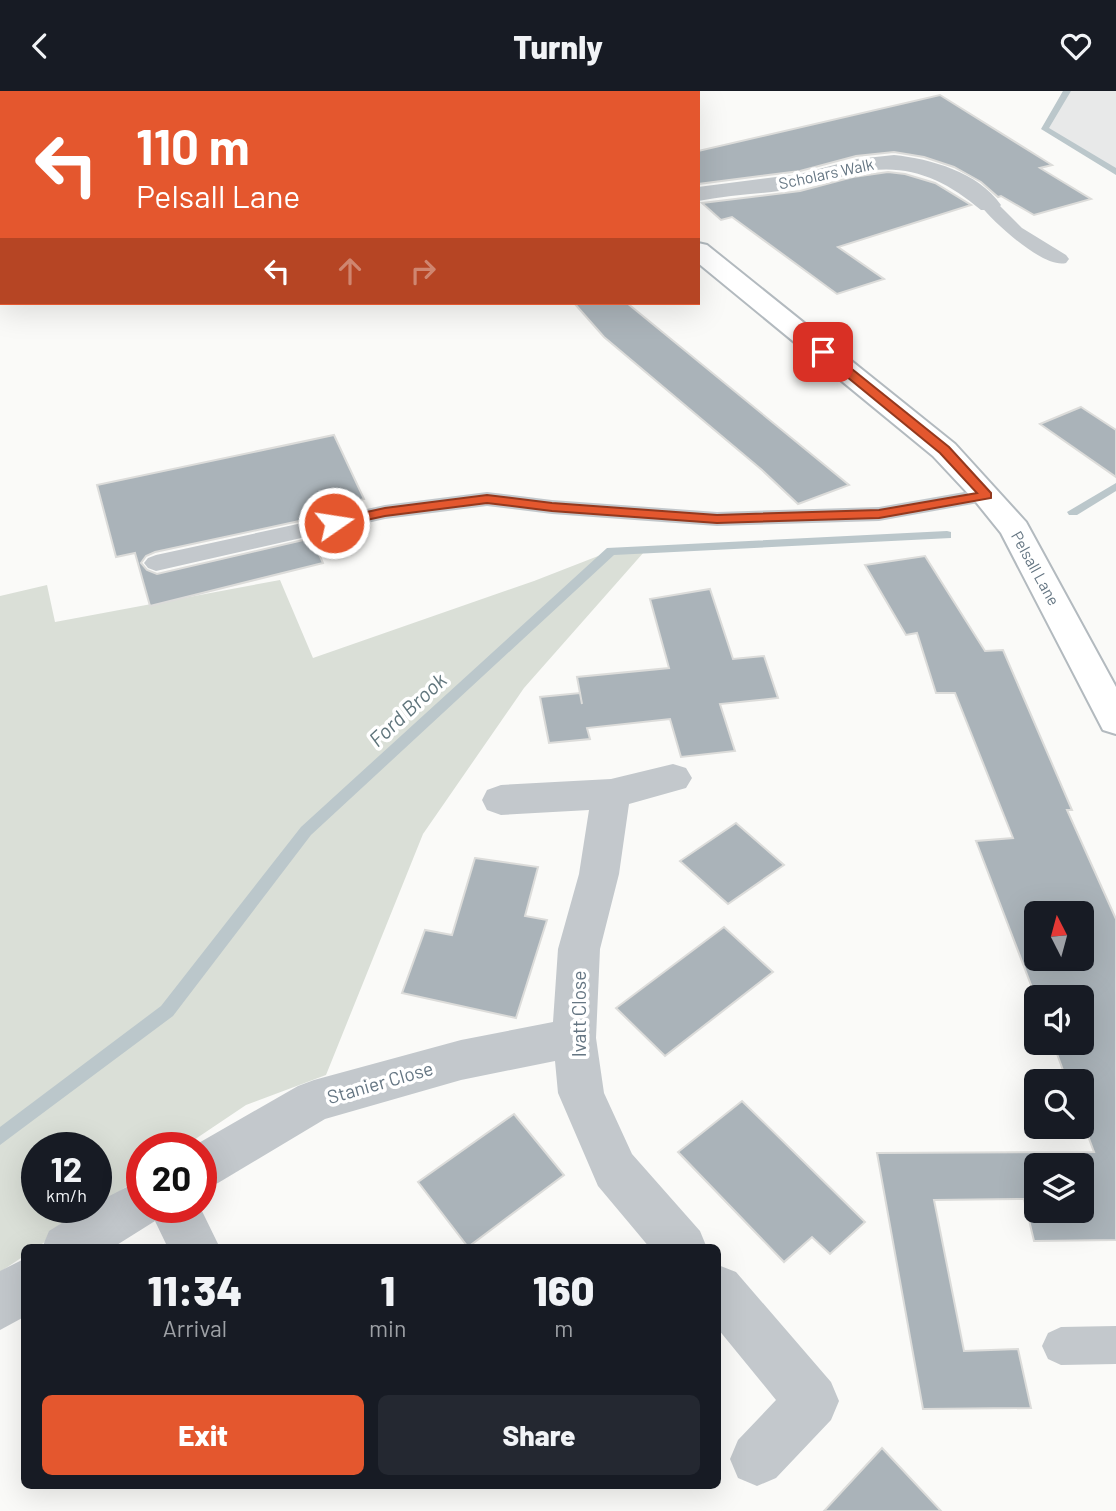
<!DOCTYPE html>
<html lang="en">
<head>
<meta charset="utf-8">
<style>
	:root { --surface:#171b24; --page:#242831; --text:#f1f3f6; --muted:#9ea1a6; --accent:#e4572e }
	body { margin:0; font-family:Barlow,sans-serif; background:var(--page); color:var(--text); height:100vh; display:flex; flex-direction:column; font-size:26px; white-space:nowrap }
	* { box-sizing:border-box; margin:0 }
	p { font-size:23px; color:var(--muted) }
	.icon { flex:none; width:38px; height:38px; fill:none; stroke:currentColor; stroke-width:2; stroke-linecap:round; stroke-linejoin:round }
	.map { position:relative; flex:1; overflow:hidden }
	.side { position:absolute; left:21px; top:1153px; width:700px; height:245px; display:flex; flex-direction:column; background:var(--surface); border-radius:10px; box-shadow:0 7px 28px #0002 }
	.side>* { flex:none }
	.banner { position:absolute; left:0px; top:0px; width:700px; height:214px; box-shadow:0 7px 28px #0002; background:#e4572e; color:#fff; overflow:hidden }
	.needle { width:46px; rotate:354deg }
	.buttons { position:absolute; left:1024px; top:810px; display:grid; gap:14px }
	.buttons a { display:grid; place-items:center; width:70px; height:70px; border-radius:10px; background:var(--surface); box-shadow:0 7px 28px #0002; font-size:35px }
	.speed { position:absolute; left:21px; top:1041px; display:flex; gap:14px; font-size:35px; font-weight:700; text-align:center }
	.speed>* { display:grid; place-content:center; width:91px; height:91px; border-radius:50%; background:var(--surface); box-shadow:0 7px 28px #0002; line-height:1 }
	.speed small { font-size:18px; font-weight:400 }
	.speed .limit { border:10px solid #d22; background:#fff; color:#111 }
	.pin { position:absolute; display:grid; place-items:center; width:60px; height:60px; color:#fff; margin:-30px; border-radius:14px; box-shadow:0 4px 10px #0006 }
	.me { position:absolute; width:77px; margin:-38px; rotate:77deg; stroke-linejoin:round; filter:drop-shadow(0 0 5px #0008) }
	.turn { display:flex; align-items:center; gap:24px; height:147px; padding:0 21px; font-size:32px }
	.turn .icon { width:91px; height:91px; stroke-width:2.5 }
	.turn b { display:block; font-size:49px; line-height:60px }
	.lanes { display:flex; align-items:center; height:66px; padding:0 21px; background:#0003; justify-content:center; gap:35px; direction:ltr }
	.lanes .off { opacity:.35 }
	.eta { display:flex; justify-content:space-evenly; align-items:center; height:119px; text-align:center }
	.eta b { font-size:42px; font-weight:800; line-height:49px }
	.action { display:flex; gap:14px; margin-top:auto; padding:14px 21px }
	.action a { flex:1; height:80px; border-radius:10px; background:var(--accent); color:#fff; font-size:28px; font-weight:800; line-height:80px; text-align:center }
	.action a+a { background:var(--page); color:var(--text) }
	header { display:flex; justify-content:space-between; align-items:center; height:91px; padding:0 21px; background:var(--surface); font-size:32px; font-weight:800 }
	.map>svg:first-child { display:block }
</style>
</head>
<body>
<header><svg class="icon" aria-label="back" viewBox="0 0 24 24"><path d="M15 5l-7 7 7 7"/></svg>Turnly<svg class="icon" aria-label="heart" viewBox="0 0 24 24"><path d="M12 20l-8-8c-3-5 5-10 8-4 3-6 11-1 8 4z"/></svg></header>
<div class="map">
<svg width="1116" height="1420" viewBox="0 0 1116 1420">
	<rect width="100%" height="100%" fill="#fafaf8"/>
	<!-- built -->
	<polygon fill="#e8e9e9" points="1063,0 1116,0 1116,81 1045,38"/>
	<!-- green -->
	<g fill="#dadfd7" fill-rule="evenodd">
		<polygon points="0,0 206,0 208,2 2,2 0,171"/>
		<path d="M 611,460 L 644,461 L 524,597 L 423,743 L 326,984 L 246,1014 L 182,1057 L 142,1057 L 142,1085 L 96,1116 L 96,1057 L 37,1057 L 37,1116 L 95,1117 L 36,1157 L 24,1157 L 24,1165 L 0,1181 L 0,505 L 47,494 L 55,531 L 280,489 L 313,567 L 534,490 ZM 305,741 L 193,886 L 296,744 Z"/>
	</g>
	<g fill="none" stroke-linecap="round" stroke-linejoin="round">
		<!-- stream -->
		<g fill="#bbc7cb" fill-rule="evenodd">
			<polygon points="1063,0 1071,0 1049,37 1116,77 1116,84 1041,38"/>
			<polygon points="1116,392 1116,400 1077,424 1069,424 1067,421"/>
			<polygon points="947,440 951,441 951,447 614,464 311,744 173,925 0,1054 0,1036 161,915 301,736 607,457"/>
		</g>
	</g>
	<!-- building -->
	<g fill="#aab3b9" stroke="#dcdcda" stroke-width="2" fill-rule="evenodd">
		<polygon points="940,4 1052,74 1040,77 1091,108 1034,124 1001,105 998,106 981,91 954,76 924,66 894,61 856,65 800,80 698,93 698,60"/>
		<polygon points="888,81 905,83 935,92 971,114 838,156 884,188 837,203 732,126 721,129 702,112 800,100 853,86"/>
		<polygon points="574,212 627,212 849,394 798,413 762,379 604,246"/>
		<polygon points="1081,316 1116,339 1116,386 1040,333"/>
		<polygon points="334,344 364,408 315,419 302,424 304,429 155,461 146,465 141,472 147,479 157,483 312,447 323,472 150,515 135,462 116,466 97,394"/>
		<path d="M 925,465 L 985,560 L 1003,559 L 1072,719 L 1067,719 L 1116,828 L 1116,1149 L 1034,1150 L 1024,1108 L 934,1109 L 964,1260 L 1018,1258 L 1031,1317 L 923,1318 L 877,1062 L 1094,1061 L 1082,1029 L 1082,990 L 1067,990 L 1053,952 L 1082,952 L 1082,906 L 1036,907 L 976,750 L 1013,747 L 955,602 L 936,602 L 917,542 L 906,544 L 865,474 ZM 1036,822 L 1082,822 L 1082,868 L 1036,868 ZM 1036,1074 L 1082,1074 L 1082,1120 L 1036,1120 Z"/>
		<polygon points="710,498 733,568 764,565 778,607 720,613 735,660 681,666 670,628 587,637 590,648 549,652 540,606 580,602 582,613 577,586 669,577 650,508"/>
		<polygon points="736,732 784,774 728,813 680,770"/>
		<polygon points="475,767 538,776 525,825 547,829 516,927 402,902 425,839 452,844"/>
		<polygon points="724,836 773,881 665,965 616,917"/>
		<polygon points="742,1010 865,1131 830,1163 812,1146 784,1171 678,1061"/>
		<polygon points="514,1023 564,1084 468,1156 418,1091"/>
		<polygon points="882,1357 941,1420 824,1420"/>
	</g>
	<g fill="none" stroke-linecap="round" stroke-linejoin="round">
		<!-- secondary casing -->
		<g stroke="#b3babf" stroke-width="4">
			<g id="secondary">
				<polygon points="500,0 521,0 522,2 501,2"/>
				<polygon points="698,152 707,154 955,353 1026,431 1116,596 1116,643 1103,639 1001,442 976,411 933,365 698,172"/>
			</g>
		</g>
		<!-- service -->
		<g fill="#c3c8cc" fill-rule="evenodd">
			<path d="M 989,109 L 995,110 L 1022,137 L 1066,164 L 1069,168 L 1066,172 C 1044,178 994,132 980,114 Z"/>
			<polygon points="987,397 995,399 998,404 995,409 879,430 717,435 552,423 487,415 385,428 156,480 148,477 144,472 148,467 156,464 385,414 487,401 552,409 717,421 879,416"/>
			<polygon points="1116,1235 1116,1273 1061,1274 1048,1268 1042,1255 1048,1242 1061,1236"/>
		</g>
		<!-- minor -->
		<g fill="#c3c8cc" fill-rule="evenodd">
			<path d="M 894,64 C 931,68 978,81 1001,114 L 997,119 L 981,119 C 942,86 903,70 852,83 C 835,87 818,94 800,97 C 766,103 732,103 698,110 L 698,96 L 800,83 L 857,68 Z"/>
			<polygon points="673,673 686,677 692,687 686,697 629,713 619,783 600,858 596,947 604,1002 632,1063 700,1140 707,1157 650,1157 598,1095 558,1002 555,970 461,989 325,1028 218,1092 201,1098 201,1057 190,1057 298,995 314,989 461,949 553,931 558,858 579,783 589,719 501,724 487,719 482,709 487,699 501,694 611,688"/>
			<polygon points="142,1088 142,1116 200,1116 220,1157 168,1157 155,1130 112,1157 42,1157 49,1140 88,1116 96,1116 96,1112"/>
			<polygon points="24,1168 24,1226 0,1239 0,1180"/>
			<polygon points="718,1174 736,1181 831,1291 839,1310 831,1329 776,1387 757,1395 738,1387 730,1368 738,1349 776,1309 718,1238"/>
		</g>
		<!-- secondary -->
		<use href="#secondary" fill="#fff" fill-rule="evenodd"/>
	</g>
	<!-- route -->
	<polygon fill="#e4572e" stroke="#94391e" stroke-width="2" points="819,258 827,258 949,356 991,402 991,407 879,427 717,432 552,420 487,412 385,425 334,436 328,432 330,429 385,417 487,404 552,412 717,424 879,419 977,402 940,362 819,263"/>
	<g text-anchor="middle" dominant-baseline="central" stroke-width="7" stroke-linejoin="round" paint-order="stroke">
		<!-- far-street labels -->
		<g font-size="16" fill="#657683" stroke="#fff">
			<text transform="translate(826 82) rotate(-12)">Scholars Walk</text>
			<text transform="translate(1036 477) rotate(61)">Pelsall Lane</text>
		</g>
		<!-- street labels -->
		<g font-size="19" fill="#657683" stroke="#fff">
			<text transform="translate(578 923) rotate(-90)">Ivatt Close</text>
			<text transform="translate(380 991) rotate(-16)">Stanier Close</text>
		</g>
		<!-- water labels -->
		<g font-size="21" font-style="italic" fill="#60757c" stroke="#fff">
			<text transform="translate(407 618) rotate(-43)">Ford Brook</text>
		</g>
	</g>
</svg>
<div class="buttons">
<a><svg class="needle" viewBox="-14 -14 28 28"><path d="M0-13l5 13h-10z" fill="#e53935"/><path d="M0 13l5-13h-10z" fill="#9ea1a6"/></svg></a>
<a><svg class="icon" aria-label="sound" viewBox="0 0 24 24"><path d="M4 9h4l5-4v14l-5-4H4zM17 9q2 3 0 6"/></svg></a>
<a><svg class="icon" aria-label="search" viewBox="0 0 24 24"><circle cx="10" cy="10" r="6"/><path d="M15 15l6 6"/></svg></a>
<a><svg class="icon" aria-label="layers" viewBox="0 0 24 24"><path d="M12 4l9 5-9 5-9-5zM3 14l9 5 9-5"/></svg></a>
</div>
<div class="speed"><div>12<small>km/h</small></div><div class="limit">20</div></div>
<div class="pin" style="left:823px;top:261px;background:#d93025"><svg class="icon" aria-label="arrive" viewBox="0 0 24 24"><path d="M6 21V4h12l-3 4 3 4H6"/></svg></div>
<svg class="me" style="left:334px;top:432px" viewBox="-20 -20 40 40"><circle r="17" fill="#e4572e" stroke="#fff" stroke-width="3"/><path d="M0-11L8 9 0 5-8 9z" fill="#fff"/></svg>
<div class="banner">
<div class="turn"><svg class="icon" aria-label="left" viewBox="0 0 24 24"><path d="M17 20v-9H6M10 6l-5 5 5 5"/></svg><div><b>110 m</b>Pelsall Lane</div></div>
<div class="lanes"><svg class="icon" aria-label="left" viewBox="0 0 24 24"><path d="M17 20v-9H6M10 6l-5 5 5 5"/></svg><svg class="icon off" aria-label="ahead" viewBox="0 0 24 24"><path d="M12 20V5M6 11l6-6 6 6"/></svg><svg class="icon off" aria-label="right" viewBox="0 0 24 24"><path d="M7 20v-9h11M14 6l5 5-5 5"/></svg></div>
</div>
<section class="side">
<div class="eta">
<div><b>11:34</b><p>Arrival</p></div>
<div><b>1</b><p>min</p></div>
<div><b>160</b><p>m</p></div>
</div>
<div class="action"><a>Exit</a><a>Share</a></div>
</section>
</div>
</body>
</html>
